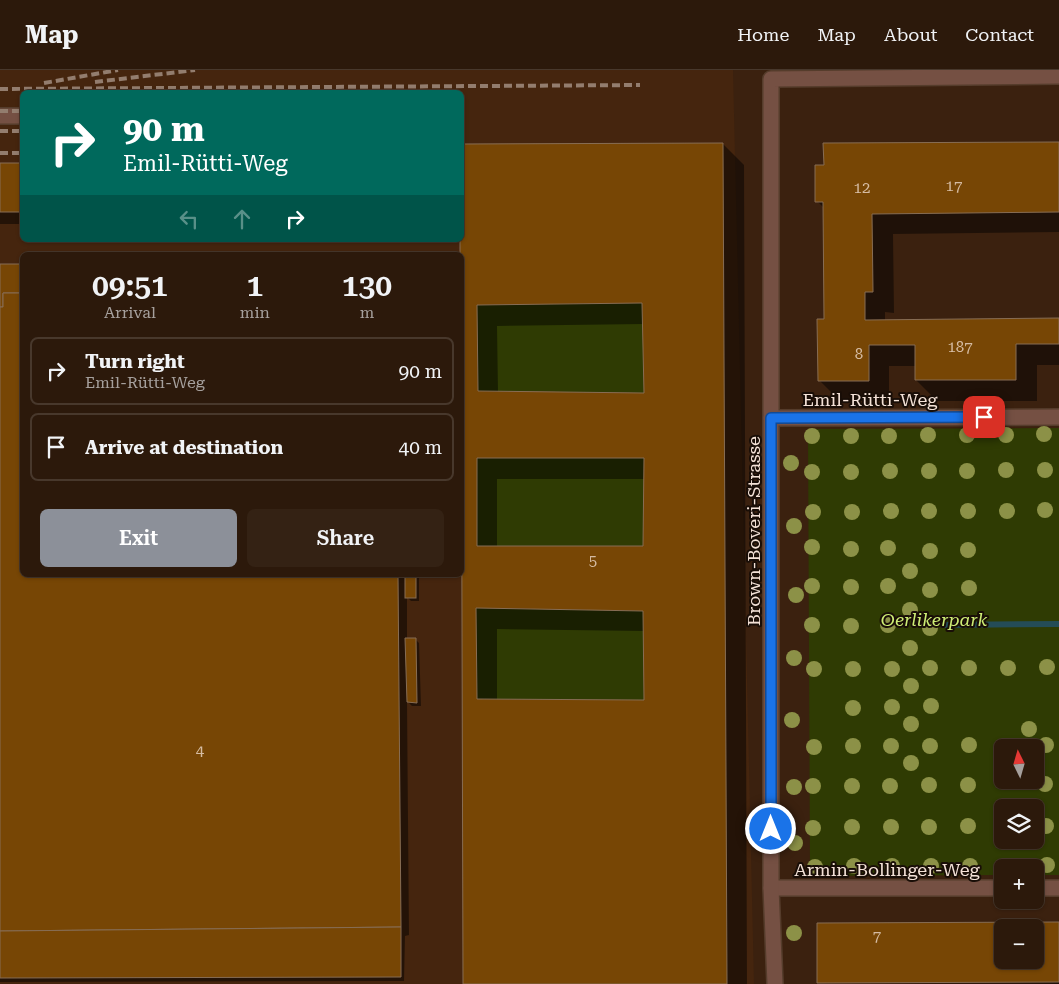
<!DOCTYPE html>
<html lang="en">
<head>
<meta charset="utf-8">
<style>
	:root { --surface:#2c190b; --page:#342214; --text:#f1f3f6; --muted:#a6a09d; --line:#48382c; --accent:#8c9099 }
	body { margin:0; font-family:"Roboto Serif",serif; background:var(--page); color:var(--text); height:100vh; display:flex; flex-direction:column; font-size:19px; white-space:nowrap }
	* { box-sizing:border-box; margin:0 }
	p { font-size:16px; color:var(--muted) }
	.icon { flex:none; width:28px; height:28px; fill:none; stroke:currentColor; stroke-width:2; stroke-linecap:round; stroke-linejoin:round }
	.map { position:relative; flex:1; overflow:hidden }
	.side { position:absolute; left:20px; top:182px; width:444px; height:325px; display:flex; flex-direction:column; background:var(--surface); border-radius:8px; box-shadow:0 1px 4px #0004,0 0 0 1px var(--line) }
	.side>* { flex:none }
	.banner { position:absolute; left:20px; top:20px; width:444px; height:152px; border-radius:8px; box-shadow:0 1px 4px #0004,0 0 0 1px var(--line); background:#00695c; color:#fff; overflow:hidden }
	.needle { width:32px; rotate:355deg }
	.tools { position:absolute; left:994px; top:669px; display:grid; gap:10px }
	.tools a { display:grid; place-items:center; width:50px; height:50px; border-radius:8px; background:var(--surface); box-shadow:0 1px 4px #0004,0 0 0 1px var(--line); font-size:25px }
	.pin { position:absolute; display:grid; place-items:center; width:42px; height:42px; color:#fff; margin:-21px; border-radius:10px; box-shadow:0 2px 8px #0006 }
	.me { position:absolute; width:55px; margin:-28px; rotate:0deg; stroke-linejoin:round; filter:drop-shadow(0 0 4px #0008) }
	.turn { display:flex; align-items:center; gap:18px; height:105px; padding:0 20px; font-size:22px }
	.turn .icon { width:65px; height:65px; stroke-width:2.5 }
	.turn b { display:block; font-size:35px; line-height:42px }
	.lanes { display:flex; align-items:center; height:48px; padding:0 20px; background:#0003; justify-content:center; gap:25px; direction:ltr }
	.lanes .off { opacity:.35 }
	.eta { display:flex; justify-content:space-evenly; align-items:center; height:85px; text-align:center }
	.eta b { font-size:30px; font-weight:600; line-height:35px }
	.action { display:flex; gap:10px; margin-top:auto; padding:10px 20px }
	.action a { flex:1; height:58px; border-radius:8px; background:var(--accent); color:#fff; font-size:20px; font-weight:600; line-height:58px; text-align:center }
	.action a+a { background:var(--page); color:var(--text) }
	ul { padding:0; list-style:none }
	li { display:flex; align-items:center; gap:15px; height:68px; margin:0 10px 8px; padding:0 10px; border:2px solid var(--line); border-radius:8px }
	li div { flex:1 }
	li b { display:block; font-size:19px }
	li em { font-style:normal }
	header { display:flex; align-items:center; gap:30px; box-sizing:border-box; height:70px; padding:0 25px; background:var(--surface); border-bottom:1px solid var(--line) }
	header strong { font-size:24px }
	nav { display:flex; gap:28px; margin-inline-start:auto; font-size:18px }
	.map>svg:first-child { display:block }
</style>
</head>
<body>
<header>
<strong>Map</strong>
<nav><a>Home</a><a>Map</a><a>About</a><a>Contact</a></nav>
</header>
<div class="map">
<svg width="1059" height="914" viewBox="0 0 1059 914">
	<rect width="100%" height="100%" fill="#3b210f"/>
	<!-- built -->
	<path fill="#45250e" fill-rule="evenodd" d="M 0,0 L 733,0 L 754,914 L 0,914 ZM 22,22 L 461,22 L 461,170 L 22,170 ZM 22,185 L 461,185 L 461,505 L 22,505 Z"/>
	<!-- green -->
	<g fill="#2f3b03" fill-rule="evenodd">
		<polygon points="642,233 644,323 478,321 477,235"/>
		<path d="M 1059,358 L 1059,805 L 1035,805 L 1035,798 L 1002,798 L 1002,805 L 810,806 L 808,359 ZM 1002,678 L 1035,678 L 1035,710 L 1002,710 ZM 1002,738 L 1035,738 L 1035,770 L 1002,770 Z"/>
		<polygon points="477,388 644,388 643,476 477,476"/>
		<polygon points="476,538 643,541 644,630 477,629"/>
	</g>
	<!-- water -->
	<polygon fill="#244c57" points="1059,551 1059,557 941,558 941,552"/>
	<!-- shadow -->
	<g fill="#0007" fill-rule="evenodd">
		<polygon points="1059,73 1059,162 893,164 894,243 885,242 885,251 1059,250 1059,295 1037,295 1037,331 937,331 916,310 916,296 889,296 889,331 840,331 819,310 825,250 825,139 817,131"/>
		<path d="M 723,74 L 744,95 L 747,914 L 464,914 L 461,170 ZM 644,254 L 645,324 L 498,323 L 497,256 ZM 497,409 L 645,409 L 644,477 L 497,477 ZM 497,559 L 645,561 L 646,632 L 497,630 Z"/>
		<rect x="0" y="95" width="22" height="59"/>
		<polygon points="0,195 22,195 22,505 419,505 419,531 411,531 407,527 407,569 415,569 419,573 421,636 412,636 407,631 409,865 405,866 404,911 0,912"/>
		<path d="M 1059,853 L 1059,914 L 818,913 L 818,855 ZM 1002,858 L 1035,858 L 1035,890 L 1002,890 Z"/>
	</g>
	<!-- building -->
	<g fill="#774605" stroke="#876d54" fill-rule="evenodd">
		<polygon points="1059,72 1059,142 872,144 873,222 865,222 865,250 1059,248 1059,274 1016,274 1016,310 915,310 915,275 869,275 869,311 818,311 817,249 824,249 823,132 815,132 815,95 824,95 823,73"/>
		<path d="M 723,73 L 727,914 L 463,914 L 461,185 L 460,185 L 460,170 L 461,170 L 461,74 ZM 642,233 L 644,323 L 478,321 L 477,235 ZM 477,388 L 644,388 L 643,476 L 477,476 ZM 476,538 L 643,541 L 644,630 L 477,629 Z"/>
		<rect x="0" y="93" width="22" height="49"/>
		<polygon points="0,194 22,194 22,223 3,223 3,237 0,237"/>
		<polygon points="3,223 22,223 22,505 398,505 401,857 0,861 0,237 3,237"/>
		<rect x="405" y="505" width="11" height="23"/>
		<polygon points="405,568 416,568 417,633 407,632"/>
		<path d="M 1059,852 L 1059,912 L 817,913 L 817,853 ZM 1002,858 L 1035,858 L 1035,890 L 1002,890 Z"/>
		<polygon points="401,857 401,907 0,908 0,861"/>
	</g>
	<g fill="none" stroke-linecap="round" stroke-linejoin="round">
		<!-- lane casing -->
		<g stroke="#553c2b" stroke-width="18">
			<polyline id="lane" points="0,46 22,46"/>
		</g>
		<!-- street casing -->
		<g stroke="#553c2b" stroke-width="18">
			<g id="street">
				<polyline points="771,348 1059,347"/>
				<polyline points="771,818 1002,818"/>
				<polyline points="1035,818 1059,818"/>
				<polyline points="775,914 771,818 771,9 1059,6"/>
			</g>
		</g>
		<!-- lane -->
		<use href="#lane" stroke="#755043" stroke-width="15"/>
		<!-- street -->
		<use href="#street" stroke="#755043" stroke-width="15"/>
		<!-- rail -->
		<g stroke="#937d6e" stroke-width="4" stroke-dasharray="8 4" stroke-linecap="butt">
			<polyline points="95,12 195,0"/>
			<polyline points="44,13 118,0"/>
			<polyline points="0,19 640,15"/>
			<polyline points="0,41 22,41"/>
			<polyline points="0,61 22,61"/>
			<polyline points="0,83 22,83"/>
		</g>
	</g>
	<!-- trees -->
	<g fill="#8c9147">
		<circle cx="1044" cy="364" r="8"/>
		<circle cx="928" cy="365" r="8"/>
		<circle cx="967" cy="365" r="8"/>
		<circle cx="1006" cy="365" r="8"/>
		<circle cx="812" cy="366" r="8"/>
		<circle cx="851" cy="366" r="8"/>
		<circle cx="889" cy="366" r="8"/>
		<circle cx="791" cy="393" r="8"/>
		<circle cx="1006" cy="400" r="8"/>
		<circle cx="1045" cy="400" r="8"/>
		<circle cx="890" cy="401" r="8"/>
		<circle cx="929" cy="401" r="8"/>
		<circle cx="967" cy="401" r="8"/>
		<circle cx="812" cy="402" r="8"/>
		<circle cx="851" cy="402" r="8"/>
		<circle cx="1045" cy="440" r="8"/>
		<circle cx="891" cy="441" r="8"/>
		<circle cx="929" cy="441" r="8"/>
		<circle cx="968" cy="441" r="8"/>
		<circle cx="1007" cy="441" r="8"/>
		<circle cx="813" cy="442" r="8"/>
		<circle cx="852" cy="442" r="8"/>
		<circle cx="794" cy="456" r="8"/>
		<circle cx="812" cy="477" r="8"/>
		<circle cx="888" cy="478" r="8"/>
		<circle cx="851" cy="479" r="8"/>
		<circle cx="968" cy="480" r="8"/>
		<circle cx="930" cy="481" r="8"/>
		<circle cx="910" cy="501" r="8"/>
		<circle cx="812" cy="516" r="8"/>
		<circle cx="888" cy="516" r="8"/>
		<circle cx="851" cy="517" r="8"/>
		<circle cx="969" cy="518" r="8"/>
		<circle cx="930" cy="520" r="8"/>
		<circle cx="796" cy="525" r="8"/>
		<circle cx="910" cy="540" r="8"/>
		<circle cx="812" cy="555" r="8"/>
		<circle cx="888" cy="555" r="8"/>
		<circle cx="851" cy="556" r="8"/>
		<circle cx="930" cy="558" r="8"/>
		<circle cx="910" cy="578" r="8"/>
		<circle cx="794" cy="588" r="8"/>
		<circle cx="1047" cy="597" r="8"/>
		<circle cx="930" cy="598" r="8"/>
		<circle cx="969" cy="598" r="8"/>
		<circle cx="1008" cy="598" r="8"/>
		<circle cx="814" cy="599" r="8"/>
		<circle cx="853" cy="599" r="8"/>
		<circle cx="892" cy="599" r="8"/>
		<circle cx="911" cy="616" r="8"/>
		<circle cx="931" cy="636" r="8"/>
		<circle cx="892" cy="637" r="8"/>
		<circle cx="853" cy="638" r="8"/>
		<circle cx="792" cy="650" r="8"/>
		<circle cx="911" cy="654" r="8"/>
		<circle cx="1029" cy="659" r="8"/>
		<circle cx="969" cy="675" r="8"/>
		<circle cx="1046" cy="675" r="8"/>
		<circle cx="853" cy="676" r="8"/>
		<circle cx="891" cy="676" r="8"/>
		<circle cx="930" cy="676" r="8"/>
		<circle cx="814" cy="677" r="8"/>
		<circle cx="911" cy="693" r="8"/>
		<circle cx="1045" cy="714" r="8"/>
		<circle cx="929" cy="715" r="8"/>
		<circle cx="968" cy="715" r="8"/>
		<circle cx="813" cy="716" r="8"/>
		<circle cx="852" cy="716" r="8"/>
		<circle cx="890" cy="716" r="8"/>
		<circle cx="794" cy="717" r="8"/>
		<circle cx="968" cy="756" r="8"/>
		<circle cx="1046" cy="756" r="8"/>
		<circle cx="852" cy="757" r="8"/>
		<circle cx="891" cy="757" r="8"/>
		<circle cx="929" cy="757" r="8"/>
		<circle cx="813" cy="758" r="8"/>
		<circle cx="795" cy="773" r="8"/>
		<circle cx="1047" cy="795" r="8"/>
		<circle cx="854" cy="796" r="8"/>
		<circle cx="892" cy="796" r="8"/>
		<circle cx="931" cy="796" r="8"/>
		<circle cx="970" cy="796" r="8"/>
		<circle cx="815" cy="797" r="8"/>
		<circle cx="794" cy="863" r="8"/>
	</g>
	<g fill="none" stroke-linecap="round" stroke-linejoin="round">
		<!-- route casing -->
		<g stroke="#114b97" stroke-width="12">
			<polyline id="route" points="771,759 771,348 984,347"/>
		</g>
		<!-- route -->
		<use href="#route" stroke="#1a73e8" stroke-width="9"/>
	</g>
	<g text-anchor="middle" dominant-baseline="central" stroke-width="4" stroke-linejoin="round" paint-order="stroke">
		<!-- number labels -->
		<g font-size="15" fill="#d5bba2">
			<text x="954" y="116">17</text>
			<text x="862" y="118">12</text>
			<text x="960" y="277">187</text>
			<text x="859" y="284">8</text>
			<text x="593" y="491">5</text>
			<text x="200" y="681">4</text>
			<text x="877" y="866">7</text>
		</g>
		<!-- street labels -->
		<g font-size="18" fill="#f4e2d7" stroke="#190e07">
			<text x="870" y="329">Emil-Rütti-Weg</text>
			<text transform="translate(753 461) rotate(-90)">Brown-Boveri-Strasse</text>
			<text x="887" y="799">Armin-Bollinger-Weg</text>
		</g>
		<!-- park labels -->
		<g font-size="18" font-style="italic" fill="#ceed75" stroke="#190e07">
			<text x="934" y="549">Oerlikerpark</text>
		</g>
	</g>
</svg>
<div class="tools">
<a><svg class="needle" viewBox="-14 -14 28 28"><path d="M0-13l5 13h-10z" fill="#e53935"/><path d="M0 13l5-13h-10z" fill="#a6a09d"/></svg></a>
<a><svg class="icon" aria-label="layers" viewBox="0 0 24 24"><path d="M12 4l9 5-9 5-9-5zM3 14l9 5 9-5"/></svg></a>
<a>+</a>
<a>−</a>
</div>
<div class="pin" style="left:984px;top:347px;background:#d93025"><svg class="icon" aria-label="arrive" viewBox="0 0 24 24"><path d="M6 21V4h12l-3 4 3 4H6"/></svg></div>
<svg class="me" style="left:771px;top:759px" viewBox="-20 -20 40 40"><circle r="17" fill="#1a73e8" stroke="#fff" stroke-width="3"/><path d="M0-11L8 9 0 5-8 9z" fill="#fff"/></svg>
<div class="banner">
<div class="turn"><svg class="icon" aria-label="right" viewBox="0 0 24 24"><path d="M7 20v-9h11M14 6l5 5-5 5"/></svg><div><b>90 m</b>Emil-Rütti-Weg</div></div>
<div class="lanes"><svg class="icon off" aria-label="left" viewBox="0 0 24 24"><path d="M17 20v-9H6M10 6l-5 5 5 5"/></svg><svg class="icon off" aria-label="ahead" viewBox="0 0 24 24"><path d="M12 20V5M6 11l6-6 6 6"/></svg><svg class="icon" aria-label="right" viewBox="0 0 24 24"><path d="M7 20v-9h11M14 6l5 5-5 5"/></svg></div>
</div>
<section class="side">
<div class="eta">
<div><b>09:51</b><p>Arrival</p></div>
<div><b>1</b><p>min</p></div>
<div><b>130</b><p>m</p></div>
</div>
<ul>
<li><svg class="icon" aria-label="right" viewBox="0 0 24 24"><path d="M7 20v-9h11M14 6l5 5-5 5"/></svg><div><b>Turn right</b><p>Emil-Rütti-Weg</p></div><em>90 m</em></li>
<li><svg class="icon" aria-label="arrive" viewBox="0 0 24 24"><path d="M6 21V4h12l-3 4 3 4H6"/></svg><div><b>Arrive at destination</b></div><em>40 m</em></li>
</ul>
<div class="action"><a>Exit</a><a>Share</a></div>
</section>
</div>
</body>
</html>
